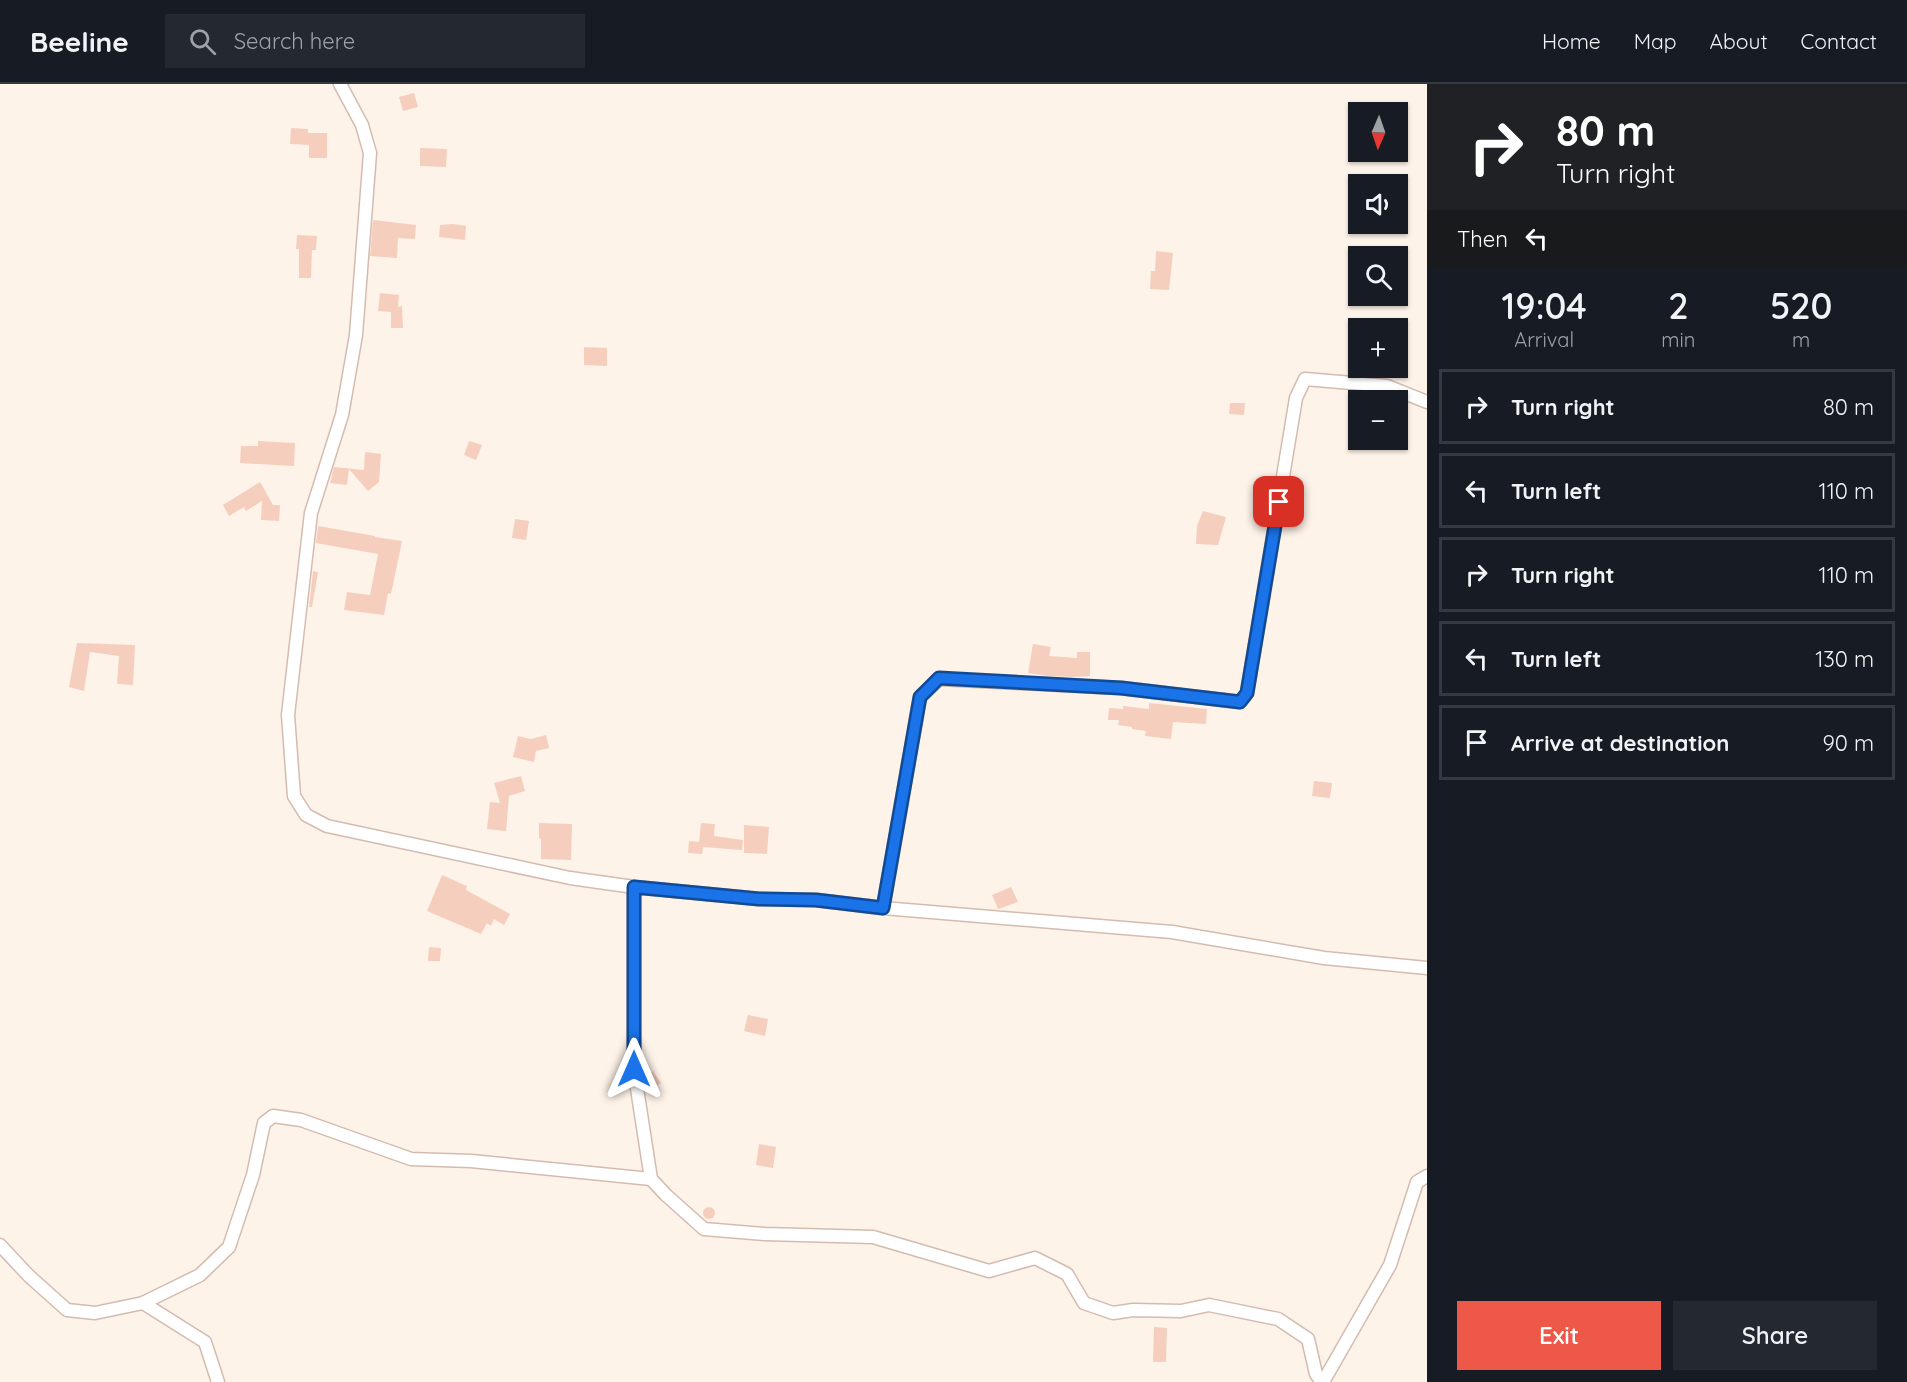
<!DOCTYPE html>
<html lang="en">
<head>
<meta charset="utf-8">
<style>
	:root { --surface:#171b24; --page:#242831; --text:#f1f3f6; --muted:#9ea1a6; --line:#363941; --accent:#ee5848 }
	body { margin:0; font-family:Quicksand,sans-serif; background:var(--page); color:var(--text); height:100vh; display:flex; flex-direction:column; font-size:22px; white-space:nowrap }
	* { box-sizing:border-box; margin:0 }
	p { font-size:20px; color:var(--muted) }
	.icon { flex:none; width:33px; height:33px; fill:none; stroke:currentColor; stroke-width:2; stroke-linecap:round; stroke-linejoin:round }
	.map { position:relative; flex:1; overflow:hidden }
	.side { display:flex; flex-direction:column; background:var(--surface); width:480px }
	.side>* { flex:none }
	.banner { background:#202124; color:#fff; overflow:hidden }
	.needle { width:39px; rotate:182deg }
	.controls { position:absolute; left:1348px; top:18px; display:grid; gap:12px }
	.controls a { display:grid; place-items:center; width:60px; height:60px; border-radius:0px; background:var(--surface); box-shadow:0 2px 4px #0004; font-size:30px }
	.pin { position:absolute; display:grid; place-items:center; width:51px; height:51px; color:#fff; margin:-26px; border-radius:12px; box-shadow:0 3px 9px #0006 }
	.me { position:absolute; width:66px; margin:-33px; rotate:0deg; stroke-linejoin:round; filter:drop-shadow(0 0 4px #0008) }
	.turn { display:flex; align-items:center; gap:21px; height:126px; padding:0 30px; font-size:27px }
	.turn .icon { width:78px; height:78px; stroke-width:2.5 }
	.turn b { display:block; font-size:42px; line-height:51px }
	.then { display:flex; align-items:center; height:57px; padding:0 30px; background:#0003; gap:12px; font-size:22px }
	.eta { display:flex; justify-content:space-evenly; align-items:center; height:102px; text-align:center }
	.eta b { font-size:36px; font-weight:600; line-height:42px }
	.button { display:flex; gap:12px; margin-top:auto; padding:12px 30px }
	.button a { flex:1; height:69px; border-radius:0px; background:var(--accent); color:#fff; font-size:24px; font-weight:600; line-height:69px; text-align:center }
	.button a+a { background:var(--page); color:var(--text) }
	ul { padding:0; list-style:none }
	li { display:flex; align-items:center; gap:18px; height:75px; margin:0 12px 9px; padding:0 18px; border:3px solid var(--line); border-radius:0px }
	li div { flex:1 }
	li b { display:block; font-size:22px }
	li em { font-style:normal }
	header { display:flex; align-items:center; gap:36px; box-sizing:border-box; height:84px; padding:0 30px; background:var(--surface); border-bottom:2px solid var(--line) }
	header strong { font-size:28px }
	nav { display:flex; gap:33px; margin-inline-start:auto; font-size:21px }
	.search { width:420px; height:54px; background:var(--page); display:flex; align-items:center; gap:15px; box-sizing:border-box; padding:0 21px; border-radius:0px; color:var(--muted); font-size:22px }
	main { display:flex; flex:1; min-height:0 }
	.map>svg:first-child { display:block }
</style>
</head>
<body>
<header>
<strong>Beeline</strong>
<div class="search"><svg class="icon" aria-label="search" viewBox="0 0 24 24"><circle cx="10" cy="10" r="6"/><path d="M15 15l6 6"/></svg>Search here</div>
<nav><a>Home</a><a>Map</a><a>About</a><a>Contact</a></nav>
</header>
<main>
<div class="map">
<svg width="1427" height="1298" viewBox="0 0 1427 1298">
	<rect width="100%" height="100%" fill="#fef3e9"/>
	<!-- building -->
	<g fill="#f5cebe">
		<polygon points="414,9 418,23 403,27 399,13"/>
		<polygon points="291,44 308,45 308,49 327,49 327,74 309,74 309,61 290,60"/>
		<polygon points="420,64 447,65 446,83 420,82"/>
		<polygon points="373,136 416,141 415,155 398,154 397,174 370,172"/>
		<polygon points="453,140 466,142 465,156 439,153 440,141"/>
		<polygon points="297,151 317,152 316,166 312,166 311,194 299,194 299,165 296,165"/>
		<polygon points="1156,167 1173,169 1169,206 1150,205 1151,187 1155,187"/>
		<polygon points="380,209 399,211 398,223 402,222 403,244 391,244 391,228 378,227"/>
		<polygon points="584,263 607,264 607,282 584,281"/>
		<polygon points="1230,319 1245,319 1244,331 1229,330"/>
		<polygon points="258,357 295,359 294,382 240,379 241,362 258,362"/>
		<polygon points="469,357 482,361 476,376 464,371"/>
		<polygon points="365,368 381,370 379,398 368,407 349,385 347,401 330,399 334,383 364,386"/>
		<polygon points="260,398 273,421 280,421 279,437 261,436 262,417 246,427 244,423 229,432 223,421"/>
		<polygon points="1203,427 1226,433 1218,461 1196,460 1197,442"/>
		<polygon points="515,435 529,437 526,456 512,454"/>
		<polygon points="318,442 375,452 375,453 402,457 391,510 388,509 384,531 344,526 347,508 370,511 378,470 316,459"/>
		<polygon points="313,487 318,488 312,523 309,523"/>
		<polygon points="77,559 135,561 133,601 117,600 119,572 90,568 84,607 69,603"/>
		<polygon points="1033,560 1051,563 1049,572 1077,574 1077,568 1090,568 1090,592 1075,593 1048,592 1028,589"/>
		<polygon points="1149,619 1207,625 1206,640 1173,638 1171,655 1145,652 1146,647 1132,645 1132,643 1118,641 1119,636 1108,636 1109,624 1123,625 1123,622 1149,625"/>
		<polygon points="546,651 549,664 536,667 534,678 513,673 518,652 531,655"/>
		<polygon points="521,692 525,707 509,712 506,747 487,745 490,718 500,719 494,699"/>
		<polygon points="1314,697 1332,699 1330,714 1312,712"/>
		<polygon points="539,739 572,740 571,776 541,775 541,755 539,754"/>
		<polygon points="701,739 715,740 714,752 743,756 742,766 703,763 702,770 688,769 689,757 699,758"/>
		<polygon points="744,741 769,743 767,770 744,769"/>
		<polygon points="442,791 467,802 466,806 510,830 504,841 494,835 491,842 487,839 481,850 427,827"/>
		<polygon points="1011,803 1018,818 998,825 992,811"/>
		<polygon points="429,863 441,864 440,877 428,877"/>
		<polygon points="748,931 768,935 765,952 744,947"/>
		<polygon points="653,987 661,999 651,1006 644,993"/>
		<polygon points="759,1060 776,1063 773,1084 756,1081"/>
		<circle cx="709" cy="1129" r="6"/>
		<polygon points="1154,1243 1167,1244 1166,1278 1153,1278"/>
	</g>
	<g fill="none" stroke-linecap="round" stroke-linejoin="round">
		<!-- street casing -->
		<g stroke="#d4bbb0" stroke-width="15">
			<g id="street">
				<polyline points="340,0 362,41 370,69 356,251 342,331 311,429 288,631 294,712 306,731 327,742 570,794 634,803 759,815 816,816 883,824 1172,848 1324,874 1427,884"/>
				<polyline points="634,803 634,985 651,1095 666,1111 704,1145 765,1150 873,1153 989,1187 1035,1174 1067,1190 1084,1219 1113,1229 1133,1226 1181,1227 1209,1221 1278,1235 1308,1255 1316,1290 1322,1298"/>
				<polyline points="883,824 920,613 939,595 1121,604 1240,618 1247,609 1296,314 1305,295 1387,302 1427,318"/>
				<polyline points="0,1161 29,1192 67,1226 95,1229 143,1219 200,1191 229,1163 253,1091 264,1039 273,1032 301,1036 411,1075 471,1077 651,1095"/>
				<polyline points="143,1219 205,1258 218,1298"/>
				<polyline points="1323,1298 1390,1181 1417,1098 1427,1092"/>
			</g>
		</g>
		<!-- street -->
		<use href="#street" stroke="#fff" stroke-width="12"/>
	</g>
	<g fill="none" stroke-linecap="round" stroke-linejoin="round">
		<!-- route casing -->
		<g stroke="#114b97" stroke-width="15">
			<polyline id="route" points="634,985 634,803 759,815 816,816 883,824 920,613 939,594 1121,604 1240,618 1247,609 1279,418"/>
		</g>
		<!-- route -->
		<use href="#route" stroke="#1a73e8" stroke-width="10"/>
	</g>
</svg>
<div class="controls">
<a><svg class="needle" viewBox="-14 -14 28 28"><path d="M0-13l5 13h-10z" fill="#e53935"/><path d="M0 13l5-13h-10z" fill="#9ea1a6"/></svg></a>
<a><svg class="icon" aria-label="sound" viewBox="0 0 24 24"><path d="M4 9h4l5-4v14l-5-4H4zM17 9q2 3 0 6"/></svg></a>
<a><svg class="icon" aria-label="search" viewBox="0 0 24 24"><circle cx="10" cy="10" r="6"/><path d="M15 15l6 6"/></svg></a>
<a>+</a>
<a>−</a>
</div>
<div class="pin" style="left:1279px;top:418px;background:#d93025"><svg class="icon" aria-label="arrive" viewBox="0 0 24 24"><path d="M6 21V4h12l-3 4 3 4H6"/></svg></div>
<svg class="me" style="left:634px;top:985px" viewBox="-20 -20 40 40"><path d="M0-17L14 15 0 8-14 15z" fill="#1a73e8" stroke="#fff" stroke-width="4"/></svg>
</div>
<section class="side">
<div class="banner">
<div class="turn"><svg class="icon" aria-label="right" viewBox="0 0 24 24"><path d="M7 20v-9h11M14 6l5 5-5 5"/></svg><div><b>80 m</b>Turn right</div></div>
<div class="then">Then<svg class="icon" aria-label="left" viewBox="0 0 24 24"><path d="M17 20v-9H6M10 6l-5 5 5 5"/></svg></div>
</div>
<div class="eta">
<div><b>19:04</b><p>Arrival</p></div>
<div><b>2</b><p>min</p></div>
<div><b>520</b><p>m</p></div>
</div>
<ul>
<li><svg class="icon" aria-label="right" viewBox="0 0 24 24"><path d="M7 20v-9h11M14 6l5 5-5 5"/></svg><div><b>Turn right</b></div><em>80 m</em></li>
<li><svg class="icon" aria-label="left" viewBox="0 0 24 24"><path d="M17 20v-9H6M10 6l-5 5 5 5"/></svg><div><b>Turn left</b></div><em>110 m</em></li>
<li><svg class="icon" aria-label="right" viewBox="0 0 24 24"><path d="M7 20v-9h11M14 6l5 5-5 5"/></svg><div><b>Turn right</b></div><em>110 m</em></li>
<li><svg class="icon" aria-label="left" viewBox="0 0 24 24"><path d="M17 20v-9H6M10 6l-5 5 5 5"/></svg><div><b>Turn left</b></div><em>130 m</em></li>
<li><svg class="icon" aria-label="arrive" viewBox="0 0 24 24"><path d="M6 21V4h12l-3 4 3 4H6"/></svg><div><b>Arrive at destination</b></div><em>90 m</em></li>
</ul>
<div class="button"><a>Exit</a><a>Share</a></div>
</section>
</main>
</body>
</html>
